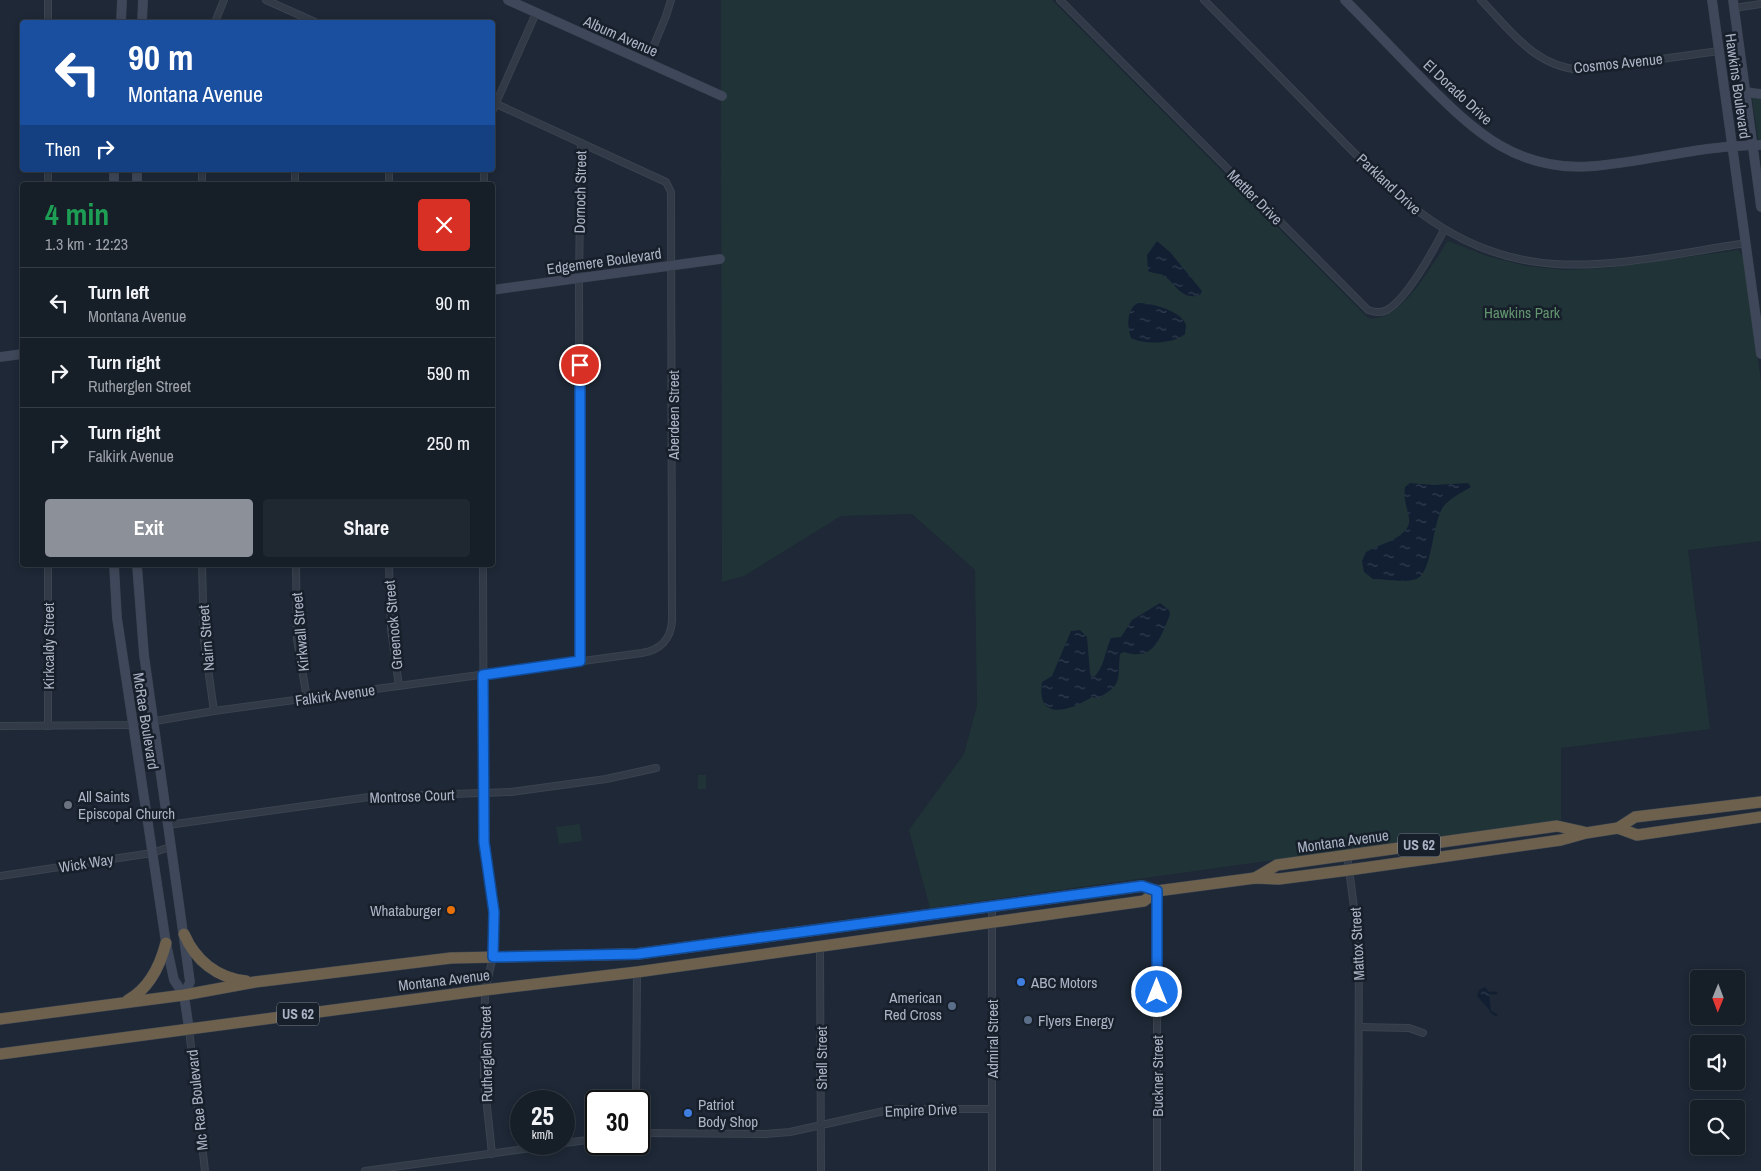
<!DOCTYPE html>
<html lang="en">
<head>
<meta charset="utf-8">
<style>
	:root { --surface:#161e28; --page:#1f2730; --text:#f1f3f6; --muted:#9ea2a8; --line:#353c45; --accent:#8c9099 }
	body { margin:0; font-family:"Archivo Narrow",sans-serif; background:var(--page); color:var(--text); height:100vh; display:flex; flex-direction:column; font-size:19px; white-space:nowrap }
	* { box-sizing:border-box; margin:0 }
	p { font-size:16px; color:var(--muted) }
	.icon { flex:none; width:28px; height:28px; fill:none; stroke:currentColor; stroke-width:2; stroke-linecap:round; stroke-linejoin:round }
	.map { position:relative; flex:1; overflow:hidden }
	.side { position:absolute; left:20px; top:182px; width:475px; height:385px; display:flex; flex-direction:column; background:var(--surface); border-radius:5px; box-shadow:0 2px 8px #0003,0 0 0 1px var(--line) }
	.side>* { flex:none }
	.hud { position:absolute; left:20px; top:20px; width:475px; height:152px; border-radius:5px; box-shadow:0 2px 8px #0003,0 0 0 1px var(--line); background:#1a4fa0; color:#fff; overflow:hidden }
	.needle { width:32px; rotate:181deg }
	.controls { position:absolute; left:1690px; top:970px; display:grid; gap:10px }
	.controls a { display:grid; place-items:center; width:55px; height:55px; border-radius:5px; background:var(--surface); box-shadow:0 2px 8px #0003,0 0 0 1px var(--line); font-size:25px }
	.speed { position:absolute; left:510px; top:1090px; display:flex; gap:10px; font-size:25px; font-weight:700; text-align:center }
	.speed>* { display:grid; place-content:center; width:65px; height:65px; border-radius:50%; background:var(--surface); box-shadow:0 2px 8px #0003,0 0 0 1px var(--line); line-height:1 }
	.speed small { font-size:12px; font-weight:400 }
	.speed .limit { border:2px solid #111; border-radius:8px; background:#fff; color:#111 }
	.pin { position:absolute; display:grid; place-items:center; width:42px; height:42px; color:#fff; margin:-21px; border:2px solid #fff; border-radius:50%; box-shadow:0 1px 5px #0007 }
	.me { position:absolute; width:55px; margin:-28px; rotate:0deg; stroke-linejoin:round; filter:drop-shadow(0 0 4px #0008) }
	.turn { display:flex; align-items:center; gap:18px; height:105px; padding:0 25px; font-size:22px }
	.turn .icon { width:65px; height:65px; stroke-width:2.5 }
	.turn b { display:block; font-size:35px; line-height:42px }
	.then { display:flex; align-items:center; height:48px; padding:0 25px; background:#0003; gap:10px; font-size:19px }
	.round { display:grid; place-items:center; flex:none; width:52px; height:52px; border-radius:5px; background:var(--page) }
	.headline { display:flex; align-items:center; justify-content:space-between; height:85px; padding:0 25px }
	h1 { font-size:30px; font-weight:800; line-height:38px; color:#1e9e55 }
	.primary-button { display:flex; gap:10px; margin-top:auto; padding:10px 25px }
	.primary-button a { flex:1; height:58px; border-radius:5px; background:var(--accent); color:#fff; font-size:20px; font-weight:800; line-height:58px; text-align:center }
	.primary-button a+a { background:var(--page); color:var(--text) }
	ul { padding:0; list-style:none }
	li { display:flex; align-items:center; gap:15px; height:70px; padding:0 25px; border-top:1px solid var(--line) }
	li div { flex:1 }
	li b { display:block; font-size:19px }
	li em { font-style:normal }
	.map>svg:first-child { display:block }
</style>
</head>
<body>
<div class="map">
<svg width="1761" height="1171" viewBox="0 0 1761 1171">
	<defs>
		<pattern id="water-ripples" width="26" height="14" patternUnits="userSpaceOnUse" patternTransform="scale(1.25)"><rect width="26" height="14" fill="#121f33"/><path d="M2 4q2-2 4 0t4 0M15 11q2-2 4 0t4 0" fill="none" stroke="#323d4f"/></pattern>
	</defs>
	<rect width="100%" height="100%" fill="#1e2836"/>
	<!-- green -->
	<g fill="#203437">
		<path d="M 721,0 L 1052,0 L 1368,318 C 1400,325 1432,264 1448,241 L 1487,256 L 1526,266 L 1564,270 L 1608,268 L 1738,250 L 1744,258 L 1761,382 L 1761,541 L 1688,550 L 1710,729 L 1561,748 L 1561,820 L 930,908 L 909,830 L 964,754 L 977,706 L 975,570 L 912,514 L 841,516 L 744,576 L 722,582 Z"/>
		<polygon points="1761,97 1761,144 1759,144 1752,98"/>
		<rect x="698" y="775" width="8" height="14"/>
		<polygon points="580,824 582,841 559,844 556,827"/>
	</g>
	<!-- water -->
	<g fill="url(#water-ripples)">
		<path d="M 1157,241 L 1170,252 L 1202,291 L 1200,295 C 1179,302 1174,278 1160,274 C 1155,273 1153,273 1148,271 L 1147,255 Z"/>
		<path d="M 1138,303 C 1152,303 1182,311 1186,325 L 1185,334 C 1174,344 1144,345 1131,338 C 1127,327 1126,309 1138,303 Z"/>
		<path d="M 1410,483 L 1434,485 L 1468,483 L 1471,487 C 1461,493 1450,498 1443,507 C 1432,525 1432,571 1418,578 C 1407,584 1386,579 1373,579 L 1364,572 L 1362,561 L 1366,552 C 1379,544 1412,537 1409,518 C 1407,507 1403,498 1405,487 Z"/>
		<path d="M 1160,603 L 1169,610 L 1170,615 C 1160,638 1154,662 1124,652 L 1120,654 C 1117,679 1124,684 1098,698 L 1092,697 C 1070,711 1036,722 1042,682 L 1052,676 L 1071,631 L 1080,630 L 1087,637 L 1090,672 L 1091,677 L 1095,676 C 1104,667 1105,651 1111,638 L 1121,637 L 1132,620 Z"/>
		<polygon points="1485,987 1489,992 1491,1012 1477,996 1479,990"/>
	</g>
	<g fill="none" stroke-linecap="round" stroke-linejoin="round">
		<!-- stream -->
		<g stroke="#121f33" stroke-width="2.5">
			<polyline points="1489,993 1496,993"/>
			<polyline points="1491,1012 1496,1015"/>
		</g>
		<!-- street casing -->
		<g stroke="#3b4350" stroke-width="8">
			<g id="street">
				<polyline points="48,0 48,22"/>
				<polyline points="266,0 315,22"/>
				<path d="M 1060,0 L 1368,310 C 1374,312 1382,313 1387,310 C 1408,298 1433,251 1444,230"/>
				<path d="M 1204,0 C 1244,40 1284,81 1323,121 C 1392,191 1449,257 1555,264 C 1615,268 1686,252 1746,243"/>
				<path d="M 1481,0 C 1512,32 1535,67 1582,70 L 1719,51"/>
				<polyline points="1734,8 1761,4"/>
				<polyline points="215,22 224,0"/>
				<polyline points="647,62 666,16 671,0"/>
				<polyline points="492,112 536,13"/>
				<polyline points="48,170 48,185"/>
				<polyline points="202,170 202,185"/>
				<polyline points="295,170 295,185"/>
				<polyline points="389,170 389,185"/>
				<polyline points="484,170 484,185"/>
				<polyline points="48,565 48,726"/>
				<polyline points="202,565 204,640 214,711"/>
				<polyline points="296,565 297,639 307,699"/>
				<polyline points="389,565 391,629 399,686"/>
				<polyline points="483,565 484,842 494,912 494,934 493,957 485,990 484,1078 492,1154"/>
				<polyline points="580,661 579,278 581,143"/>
				<path d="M 0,726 L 132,725 L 214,711 L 642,653 C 660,650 671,639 672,621 L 671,192 L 666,182 L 492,102"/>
				<polyline points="168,825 369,797 511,792 606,779 656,768"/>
				<polyline points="1348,862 1359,945 1358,1171"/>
				<polyline points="0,876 152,853 170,847"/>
				<polyline points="1157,891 1157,1171"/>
				<polyline points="820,945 821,1171"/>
				<polyline points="1359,1027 1409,1028 1423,1033"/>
				<polyline points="189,1029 205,1171"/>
				<polyline points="636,1101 637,972"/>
				<polyline points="639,1133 765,1134 790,1132 893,1109 992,1109"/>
				<polyline points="564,1143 596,1139"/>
				<polyline points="365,1171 561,1144"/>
				<polyline points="992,1171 992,906"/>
			</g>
		</g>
		<!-- secondary casing -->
		<g stroke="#3b4350" stroke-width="10">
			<g id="secondary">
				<polyline points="508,0 722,96"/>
				<path d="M 1345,0 C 1372,27 1398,55 1425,82 C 1475,132 1518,173 1595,166 C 1649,161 1706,145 1761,145"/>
				<polyline points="1712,0 1761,354"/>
				<polyline points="1733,0 1761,207"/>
				<polyline points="121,22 122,0"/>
				<polyline points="142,22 143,0"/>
				<polyline points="1745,92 1761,94"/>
				<polyline points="114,185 114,170"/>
				<polyline points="137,185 137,170"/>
				<polyline points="492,290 720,259"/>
				<polyline points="0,357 22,354"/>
				<polyline points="114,565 117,618 166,943 174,980 184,995 189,1029"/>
				<polyline points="137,565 144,655 190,982 184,995"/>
			</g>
		</g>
		<!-- highway casing -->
		<g stroke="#3c4451" stroke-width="12">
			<g id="highway">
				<polyline points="1618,828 1637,835 1761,817"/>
				<polyline points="1255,878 1277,865 1557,826 1584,832"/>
				<path d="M 184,934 C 195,960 217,978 246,981"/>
				<path d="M 128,1000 C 150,988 160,966 166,943"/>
				<polyline points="0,1019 184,995 255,982 451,958 637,954 1142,886 1157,891 1255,878 1279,879 1349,870 1561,840 1586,833 1618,828 1635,817 1761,802"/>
				<polyline points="0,1054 485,990 637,972 1144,901 1157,891"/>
			</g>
		</g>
		<!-- street -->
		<use href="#street" stroke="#313a46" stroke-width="6"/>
		<!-- secondary -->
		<use href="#secondary" stroke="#3f485a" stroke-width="9"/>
		<!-- highway -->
		<use href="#highway" stroke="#6d614e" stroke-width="11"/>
	</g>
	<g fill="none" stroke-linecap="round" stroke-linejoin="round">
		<!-- route casing -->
		<g stroke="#114b97" stroke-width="12">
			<polyline id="route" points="580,365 580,661 483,675 484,842 494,912 493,957 637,954 1142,886 1157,891 1157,992"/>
		</g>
		<!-- route -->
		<use href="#route" stroke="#1a73e8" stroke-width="9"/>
	</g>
	<!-- markers -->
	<circle fill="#6b7280" stroke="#171f2b" stroke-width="2" cx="68" cy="805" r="5"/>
	<circle fill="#e8710a" stroke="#171f2b" stroke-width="2" cx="451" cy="910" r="5"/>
	<g fill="#3f7fe0" stroke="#171f2b" stroke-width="2">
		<circle cx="1021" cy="982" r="5"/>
		<circle cx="688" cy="1113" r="5"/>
	</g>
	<g fill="#5c6f8a" stroke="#171f2b" stroke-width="2">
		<circle cx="952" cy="1006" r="5"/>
		<circle cx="1028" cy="1020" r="5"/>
	</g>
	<g text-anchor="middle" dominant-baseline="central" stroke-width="5" stroke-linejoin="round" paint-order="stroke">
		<!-- shield labels -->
		<g fill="#171f2b" stroke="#7f8796" stroke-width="1">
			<rect x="1398" y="833.5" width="42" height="23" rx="4"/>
			<rect x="277" y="1002.5" width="42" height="23" rx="4"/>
		</g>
		<g font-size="14" font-weight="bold" fill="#abb4c4">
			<text x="1419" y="845">US 62</text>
			<text x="298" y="1014">US 62</text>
		</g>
		<!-- street labels -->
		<g font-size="15" fill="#abb4c4" stroke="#171f2b">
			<text transform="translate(621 36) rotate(24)">Album Avenue</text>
			<text transform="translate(1618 63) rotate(-6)">Cosmos Avenue</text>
			<text transform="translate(1738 86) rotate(82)">Hawkins Boulevard</text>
			<text transform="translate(1458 92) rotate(43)">El Dorado Drive</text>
			<text transform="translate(1389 184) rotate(43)">Parkland Drive</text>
			<text transform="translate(580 192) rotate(-89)">Dornoch Street</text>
			<text transform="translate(1255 197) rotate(45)">Mettler Drive</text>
			<text transform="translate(604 261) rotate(-8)">Edgemere Boulevard</text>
			<text transform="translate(673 415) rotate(-90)">Aberdeen Street</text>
			<text transform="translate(393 625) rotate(-95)">Greenock Street</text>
			<text transform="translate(300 632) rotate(-95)">Kirkwall Street</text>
			<text transform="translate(206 638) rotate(-95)">Nairn Street</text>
			<text transform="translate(48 646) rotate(-90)">Kirkcaldy Street</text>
			<text transform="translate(335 695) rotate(-8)">Falkirk Avenue</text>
			<text transform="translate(146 721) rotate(81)">McRae Boulevard</text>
			<text transform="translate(412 796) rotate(-2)">Montrose Court</text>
			<text transform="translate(1343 841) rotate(-8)">Montana Avenue</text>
			<text transform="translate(86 863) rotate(-9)">Wick Way</text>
			<text transform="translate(1357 944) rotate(-93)">Mattox Street</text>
			<text transform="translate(444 980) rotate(-7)">Montana Avenue</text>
			<text transform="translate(992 1039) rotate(-90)">Admiral Street</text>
			<text transform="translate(486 1054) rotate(-91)">Rutherglen Street</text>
			<text transform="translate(821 1058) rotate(-90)">Shell Street</text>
			<text transform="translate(1157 1076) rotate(-90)">Buckner Street</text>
			<text transform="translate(197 1100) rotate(-96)">Mc Rae Boulevard</text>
			<text transform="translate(921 1110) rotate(-2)">Empire Drive</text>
		</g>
		<!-- park labels -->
		<g font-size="15" fill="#62956e" stroke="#171f2b">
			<text x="1522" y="312">Hawkins Park</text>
		</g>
		<!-- poi labels -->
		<g font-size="15" fill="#abb4c4" stroke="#171f2b" text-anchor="start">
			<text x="78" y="796">All Saints<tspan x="78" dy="17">Episcopal Church</tspan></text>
			<text x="441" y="910" text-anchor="end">Whataburger</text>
			<text x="1031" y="982">ABC Motors</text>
			<text x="942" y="997" text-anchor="end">American<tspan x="942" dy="17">Red Cross</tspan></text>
			<text x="1038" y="1020">Flyers Energy</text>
			<text x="698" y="1104">Patriot<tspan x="698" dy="17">Body Shop</tspan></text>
		</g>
	</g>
</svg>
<div class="controls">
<a><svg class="needle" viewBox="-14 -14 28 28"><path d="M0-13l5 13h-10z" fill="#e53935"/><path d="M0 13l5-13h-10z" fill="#9ea2a8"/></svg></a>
<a><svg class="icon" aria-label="sound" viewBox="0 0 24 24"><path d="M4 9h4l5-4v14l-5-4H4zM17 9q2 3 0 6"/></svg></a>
<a><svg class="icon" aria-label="search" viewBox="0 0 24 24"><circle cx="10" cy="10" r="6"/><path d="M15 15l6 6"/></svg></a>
</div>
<div class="speed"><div>25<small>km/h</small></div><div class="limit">30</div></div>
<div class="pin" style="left:580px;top:365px;background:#d93025"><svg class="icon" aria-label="arrive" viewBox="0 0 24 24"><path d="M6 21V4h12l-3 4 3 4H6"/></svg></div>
<svg class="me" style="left:1157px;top:992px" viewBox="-20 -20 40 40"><circle r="17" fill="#1a73e8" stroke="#fff" stroke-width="3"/><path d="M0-11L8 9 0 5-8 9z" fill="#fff"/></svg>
<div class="hud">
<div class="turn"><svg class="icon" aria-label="left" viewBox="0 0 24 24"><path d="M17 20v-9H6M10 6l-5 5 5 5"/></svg><div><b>90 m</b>Montana Avenue</div></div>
<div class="then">Then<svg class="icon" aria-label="right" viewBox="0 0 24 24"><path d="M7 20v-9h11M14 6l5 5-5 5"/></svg></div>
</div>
<section class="side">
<div class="headline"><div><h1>4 min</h1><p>1.3 km · 12:23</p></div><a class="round" style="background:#d93025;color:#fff"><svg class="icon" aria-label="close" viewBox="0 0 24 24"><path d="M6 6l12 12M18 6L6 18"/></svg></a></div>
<ul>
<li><svg class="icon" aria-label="left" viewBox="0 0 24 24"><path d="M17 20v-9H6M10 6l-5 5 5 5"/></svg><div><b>Turn left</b><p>Montana Avenue</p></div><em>90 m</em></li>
<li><svg class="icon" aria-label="right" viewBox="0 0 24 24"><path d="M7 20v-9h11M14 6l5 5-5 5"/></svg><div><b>Turn right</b><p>Rutherglen Street</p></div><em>590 m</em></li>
<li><svg class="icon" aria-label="right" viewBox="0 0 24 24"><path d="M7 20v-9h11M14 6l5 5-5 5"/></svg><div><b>Turn right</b><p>Falkirk Avenue</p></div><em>250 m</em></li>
</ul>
<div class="primary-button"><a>Exit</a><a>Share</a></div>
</section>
</div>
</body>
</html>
